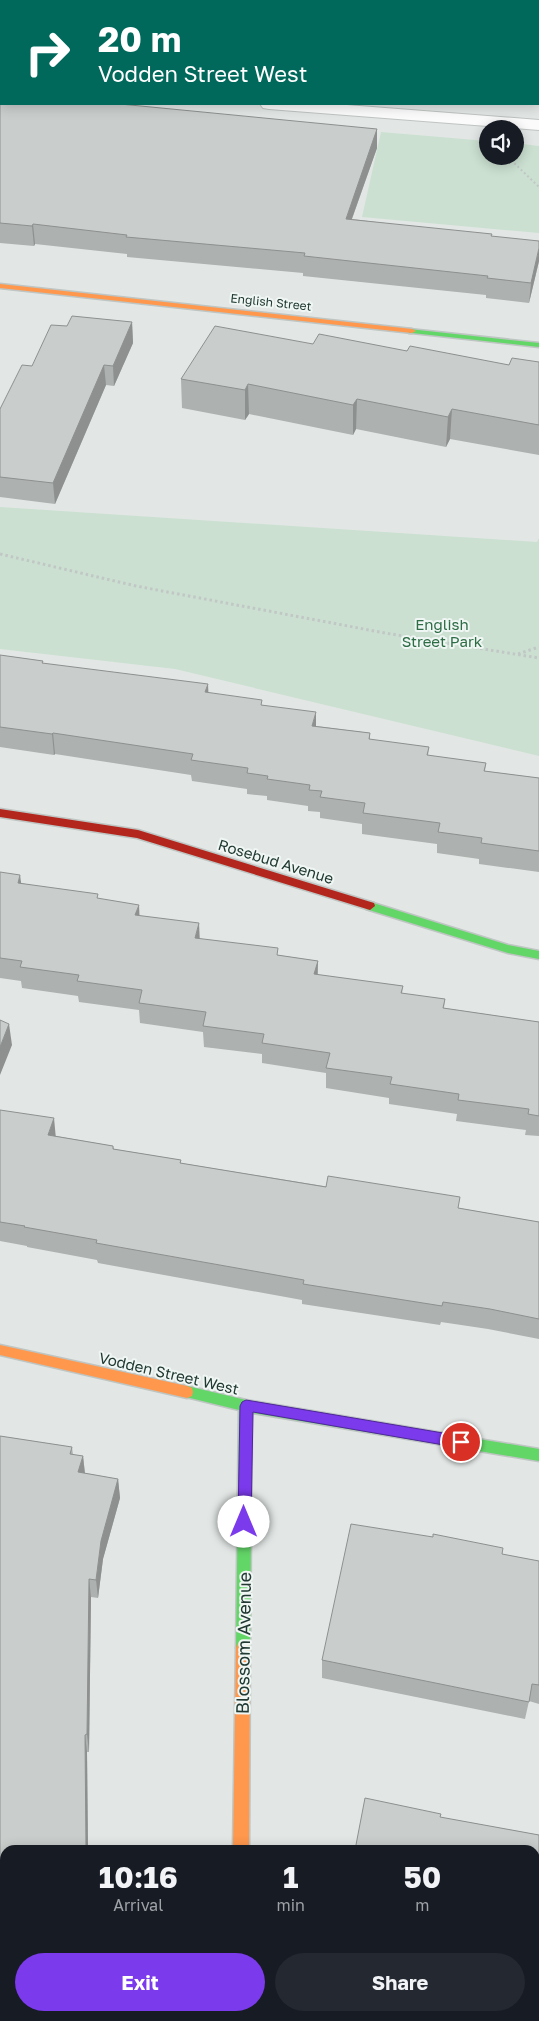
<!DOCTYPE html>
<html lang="en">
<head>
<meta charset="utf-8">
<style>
	:root { --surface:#171b24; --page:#242831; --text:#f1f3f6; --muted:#9ea1a6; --accent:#7c3aed }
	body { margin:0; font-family:"Golos Text",sans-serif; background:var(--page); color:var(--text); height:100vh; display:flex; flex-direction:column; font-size:19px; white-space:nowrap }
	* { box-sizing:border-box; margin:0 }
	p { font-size:16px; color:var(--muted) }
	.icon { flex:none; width:28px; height:28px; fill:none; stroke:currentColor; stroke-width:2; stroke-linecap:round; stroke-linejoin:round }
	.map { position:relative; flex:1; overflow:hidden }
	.panel { position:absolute; left:0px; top:1845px; width:540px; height:176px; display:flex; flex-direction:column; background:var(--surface); border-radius:15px 15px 0 0; box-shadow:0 2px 12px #0003 }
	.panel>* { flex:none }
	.banner { position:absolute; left:0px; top:0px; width:540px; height:105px; box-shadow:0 2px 12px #0003; background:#00695c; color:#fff; overflow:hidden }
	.tools { position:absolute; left:479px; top:120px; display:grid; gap:10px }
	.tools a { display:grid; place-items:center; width:45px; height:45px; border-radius:50%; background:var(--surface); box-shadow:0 2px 12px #0003; font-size:25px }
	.pin { position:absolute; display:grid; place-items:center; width:42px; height:42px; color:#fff; margin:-21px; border:2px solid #fff; border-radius:50%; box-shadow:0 1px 5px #0007 }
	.me { position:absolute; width:55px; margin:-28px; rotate:0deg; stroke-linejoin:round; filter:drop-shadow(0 0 4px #0008) }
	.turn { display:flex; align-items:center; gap:18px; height:105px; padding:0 15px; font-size:22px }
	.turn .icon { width:65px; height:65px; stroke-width:2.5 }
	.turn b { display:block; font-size:35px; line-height:42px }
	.eta { display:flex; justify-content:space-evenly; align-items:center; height:85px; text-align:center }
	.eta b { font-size:30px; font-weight:700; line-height:35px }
	.button { display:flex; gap:10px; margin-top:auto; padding:10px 15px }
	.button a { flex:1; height:58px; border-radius:30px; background:var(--accent); color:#fff; font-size:20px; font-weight:700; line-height:58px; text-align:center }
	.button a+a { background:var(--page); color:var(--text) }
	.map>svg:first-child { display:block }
</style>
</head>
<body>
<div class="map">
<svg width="539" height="2021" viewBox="0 0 539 2021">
	<rect width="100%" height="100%" fill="#e2e7e5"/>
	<!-- green -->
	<g fill="#cbe0d1">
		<polygon points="381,132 487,141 488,156 515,156 515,143 539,146 539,233 362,217"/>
		<polygon points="0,507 537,542 539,538 539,756 175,669 0,649"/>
	</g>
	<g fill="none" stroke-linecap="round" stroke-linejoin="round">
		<!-- street casing -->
		<g stroke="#bfc4c2" stroke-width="2">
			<g id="street">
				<polygon points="260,104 334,104 539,120 539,130 269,109 263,108"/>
				<polygon points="221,2016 259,2016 261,2021 223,2021"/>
			</g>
		</g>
		<!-- fast casing -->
		<g stroke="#bec5c2" stroke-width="3">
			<g id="fast">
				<polygon points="409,329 539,343 539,347 412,333 409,333"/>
				<polygon points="370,902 508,945 539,951 539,959 508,953 366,909 365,906"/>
				<polygon points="187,1386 246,1400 539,1449 539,1461 252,1413 250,1648 248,1653 243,1655 238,1653 236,1648 239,1410 182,1396 181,1392 182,1388"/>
			</g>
		</g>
		<!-- slow casing -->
		<g stroke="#bec5c2" stroke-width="3">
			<g id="slow">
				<polygon points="0,284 412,329 416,331 412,333 0,288"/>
				<polygon points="0,1345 187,1386 192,1388 193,1392 192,1396 187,1398 0,1355"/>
				<polygon points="243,1641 248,1643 250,1648 249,1850 233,1850 236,1648 238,1643"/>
			</g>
		</g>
		<!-- jam casing -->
		<g stroke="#bec5c2" stroke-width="3">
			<polygon id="jam" points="0,809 138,830 374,903 375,906 370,910 137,838 0,817"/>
		</g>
		<!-- path-far1 -->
		<polyline stroke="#c0c7c5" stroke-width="2" stroke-dasharray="2 2.5" stroke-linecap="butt" points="510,156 510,159 539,187"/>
		<!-- path -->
		<g stroke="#c0c7c5" stroke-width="3" stroke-dasharray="2.5 3" stroke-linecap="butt">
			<polyline points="0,554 136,586 385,633 539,658"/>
			<polyline points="518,654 539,647"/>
		</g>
		<!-- street -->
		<use href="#street" fill="#fbfbfb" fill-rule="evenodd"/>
		<!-- fast -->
		<use href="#fast" fill="#63d668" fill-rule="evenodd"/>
		<!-- slow -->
		<use href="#slow" fill="#ff974d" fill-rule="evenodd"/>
		<!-- jam -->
		<use href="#jam" fill="#b3261e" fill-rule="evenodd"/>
	</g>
	<!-- wall -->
	<g fill="#adb1af">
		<polygon points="0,0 539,0 539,90 539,1 1,1 1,104 377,129 377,148 352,219 492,236 539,261 529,303 486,298 486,295 303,276 303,273 127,257 127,254 35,244 34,246 0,243"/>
		<polygon points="132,322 133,343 114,386 106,385 55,504 0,497 0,409 32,366 67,326"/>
		<polygon points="313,344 407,351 509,365 539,362 539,455 450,439 446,447 356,429 353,435 249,414 245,420 182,408 181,379"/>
		<polygon points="0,655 43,661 43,663 209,693 262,705 316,726 370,733 370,740 429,747 428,756 486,763 485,771 539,778 539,872 479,864 479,859 437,853 437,844 362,834 362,824 320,818 320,812 308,811 308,806 267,800 267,796 247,794 247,789 192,781 191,775 55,754 54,755 0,747"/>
		<polygon points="0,872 21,883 98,899 139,916 200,939 278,955 318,961 318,975 403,986 402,994 445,999 444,1008 539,1022 539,1136 525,1135 526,1130 456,1121 457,1114 389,1104 389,1098 326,1088 326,1073 262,1063 262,1054 204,1047 203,1032 140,1023 139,1010 79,1002 78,996 22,988 21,981 0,978"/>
		<polygon points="0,1110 56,1136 113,1146 114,1149 181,1160 181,1163 459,1208 539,1222 539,1339 488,1329 441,1322 440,1325 302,1304 302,1300 98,1263 97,1260 27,1247 27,1246 0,1241"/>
		<polygon points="0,1436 72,1447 73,1455 83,1456 85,1473 118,1479 120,1498 103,1559 98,1598 91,1597 89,1752 87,1752 88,1850 5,1850 5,2016 95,2016 95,2021 0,2021"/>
		<polygon points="502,1554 539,1561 539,1704 529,1701 525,1719 322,1678 322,1660"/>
		<polygon points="440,1817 539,1835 539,2018 528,2016 535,2016 535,1850"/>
		<polygon points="505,2016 525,2016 524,2020"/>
	</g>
	<!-- shaded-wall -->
	<g fill="#8d908f">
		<polygon points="377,129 377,148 345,238 346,219"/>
		<polygon points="33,224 35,244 34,246 32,226"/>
		<polygon points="539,248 539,261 529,303 531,283"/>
		<polygon points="132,322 133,343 114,386 113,366"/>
		<polygon points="104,365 106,385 55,504 53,483"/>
		<polygon points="248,384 249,414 245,420 245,390"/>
		<polygon points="357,399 356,429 353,435 353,405"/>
		<polygon points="452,409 450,439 446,447 448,417"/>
		<polygon points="208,684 209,705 205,692"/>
		<polygon points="316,712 316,733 312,726"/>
		<polygon points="53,733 55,754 54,755 52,734"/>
		<polygon points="20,875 23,896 18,883"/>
		<polygon points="139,905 140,926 135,915"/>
		<polygon points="199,923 200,944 195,938"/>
		<polygon points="318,961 317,982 314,974"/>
		<polygon points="9,1024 12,1045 0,1075 0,1047"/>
		<polygon points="54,1118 56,1139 48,1135"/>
		<polygon points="83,1456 85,1475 78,1472"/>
		<polygon points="118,1479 120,1498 103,1559 98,1598 96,1580 101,1541"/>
		<polygon points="89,1579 91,1597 89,1752 87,1734"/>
		<polygon points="85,1735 87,1752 88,1850 86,1850"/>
	</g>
	<!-- building -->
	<g fill="#c9cecc" stroke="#8d908f">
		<polygon points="0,0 539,0 539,71 539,1 1,1 1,104 120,104 377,129 346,219 492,234 491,236 539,241 539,248 531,283 487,278 488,276 304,256 305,253 126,237 127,235 33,224 32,226 0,223 0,70 1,69 1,58 0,58"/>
		<polygon points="72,316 132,322 113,366 104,365 53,483 0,477 0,409 22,365 32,366 51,325 67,326"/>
		<polygon points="215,326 313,344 319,334 407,351 410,346 509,365 512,358 539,362 539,425 452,409 448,417 357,399 353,405 248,384 245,390 181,379"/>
		<polygon points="0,655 43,661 42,663 208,684 205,692 262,700 261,705 316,712 312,726 370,733 369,739 429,747 427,755 486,763 484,771 539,778 539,851 481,843 482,838 438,832 440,823 363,813 365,803 320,797 322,791 309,790 310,785 267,779 268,776 247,773 248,768 191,760 193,754 53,733 52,734 0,727"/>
		<polygon points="0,872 20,875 18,883 98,894 97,898 139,905 135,915 199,923 195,938 278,948 277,955 318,961 314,974 403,986 401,993 445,999 443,1008 539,1022 539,1116 528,1114 529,1109 458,1100 459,1094 390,1084 392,1077 326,1068 330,1053 262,1043 264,1034 203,1026 206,1012 139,1003 142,990 77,981 79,975 20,967 22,961 0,958"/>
		<polygon points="0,1020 9,1024 0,1047"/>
		<polygon points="0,1110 54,1118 48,1135 113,1146 113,1149 181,1160 180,1163 326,1187 328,1176 460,1197 458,1208 539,1222 539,1319 490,1309 443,1302 442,1306 303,1284 304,1280 96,1243 97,1240 24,1227 25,1226 0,1222"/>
		<polygon points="0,1436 72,1447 70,1454 83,1456 78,1472 118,1479 101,1541 96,1580 89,1579 87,1734 85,1735 86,1850 5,1850 5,2016 52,2016 55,2021 0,2021"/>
		<polygon points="351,1524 433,1537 433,1534 503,1548 502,1554 539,1561 539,1685 532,1684 529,1702 322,1660"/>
		<polygon points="365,1798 441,1814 440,1817 539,1835 539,2003 535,2002 535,1850 355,1850"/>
	</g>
	<!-- route -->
	<polygon fill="#7c3aed" stroke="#51269a" points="246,1400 461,1436 466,1438 468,1442 466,1446 461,1448 253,1412 251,1522 249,1526 244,1528 240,1526 238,1522 240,1406 242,1402"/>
	<g text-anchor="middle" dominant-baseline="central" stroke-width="4" stroke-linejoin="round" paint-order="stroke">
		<!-- far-street labels -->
		<g font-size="12" fill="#213932" stroke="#eff6f3">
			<text transform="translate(271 302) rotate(6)">English Street</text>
		</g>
		<!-- park labels -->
		<g font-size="15" fill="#2d6d45" stroke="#eff6f3">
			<text x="442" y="624">English<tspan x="442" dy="17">Street Park</tspan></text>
		</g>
		<!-- street labels -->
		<g font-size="15" fill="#213932" stroke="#eff6f3">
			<text transform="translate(276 861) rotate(17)">Rosebud Avenue</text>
			<text transform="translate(169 1373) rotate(13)">Vodden Street West</text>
		</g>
		<!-- near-street labels -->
		<g font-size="18" fill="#213932" stroke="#eff6f3">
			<text transform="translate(243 1643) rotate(-89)">Blossom Avenue</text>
		</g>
	</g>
</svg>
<div class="tools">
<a><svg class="icon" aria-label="sound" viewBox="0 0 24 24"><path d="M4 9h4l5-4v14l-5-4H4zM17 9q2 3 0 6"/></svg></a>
</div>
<div class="pin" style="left:461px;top:1442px;background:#d93025"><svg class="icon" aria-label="arrive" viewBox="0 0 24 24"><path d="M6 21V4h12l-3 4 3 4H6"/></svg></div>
<svg class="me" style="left:244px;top:1522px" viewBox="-20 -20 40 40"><circle r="19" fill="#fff"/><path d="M0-13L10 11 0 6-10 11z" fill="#7c3aed"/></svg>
<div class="banner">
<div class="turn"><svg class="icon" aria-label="right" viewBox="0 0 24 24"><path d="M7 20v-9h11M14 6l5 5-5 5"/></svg><div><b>20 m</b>Vodden Street West</div></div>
</div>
<section class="panel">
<div class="eta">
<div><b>10:16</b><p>Arrival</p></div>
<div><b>1</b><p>min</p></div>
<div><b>50</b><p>m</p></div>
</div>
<div class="button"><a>Exit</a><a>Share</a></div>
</section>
</div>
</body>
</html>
